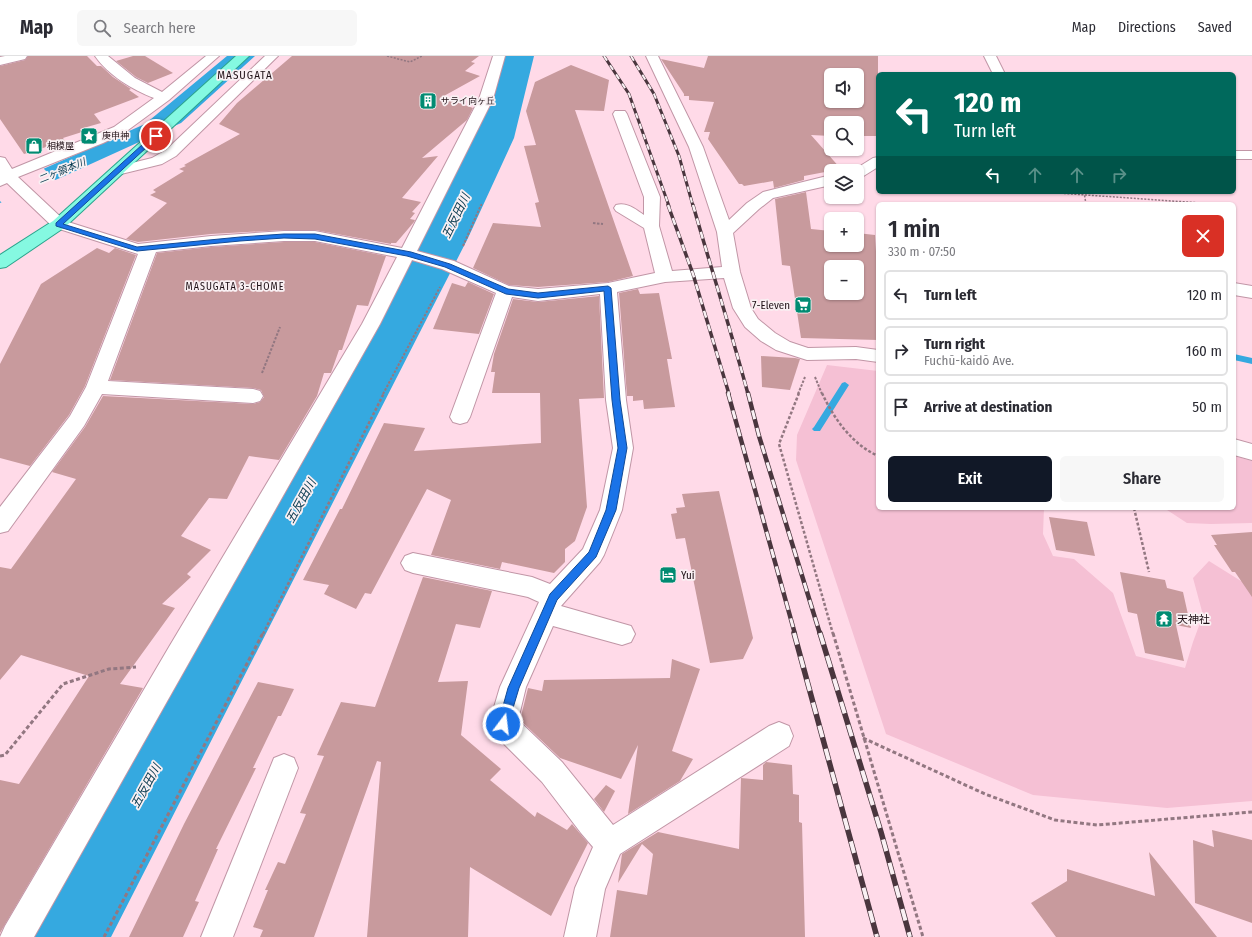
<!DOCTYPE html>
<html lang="en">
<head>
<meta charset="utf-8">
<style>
	:root { --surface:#fff; --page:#f7f7f7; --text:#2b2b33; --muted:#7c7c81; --line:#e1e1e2; --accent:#111827 }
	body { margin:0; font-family:"Fira Sans Condensed","Noto Sans JP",sans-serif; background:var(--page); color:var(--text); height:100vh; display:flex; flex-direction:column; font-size:15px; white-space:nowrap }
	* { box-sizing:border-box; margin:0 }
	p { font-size:13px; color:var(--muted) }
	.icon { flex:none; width:22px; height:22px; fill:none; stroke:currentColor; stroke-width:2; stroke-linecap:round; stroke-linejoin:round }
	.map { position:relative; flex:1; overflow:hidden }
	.panel { position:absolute; left:876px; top:146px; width:360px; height:308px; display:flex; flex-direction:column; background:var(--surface); border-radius:6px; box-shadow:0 1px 3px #0004 }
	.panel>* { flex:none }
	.banner { position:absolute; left:876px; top:16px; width:360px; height:122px; border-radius:6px; box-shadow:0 1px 3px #0004; background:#00695c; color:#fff; overflow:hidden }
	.buttons { position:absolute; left:824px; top:12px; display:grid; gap:8px }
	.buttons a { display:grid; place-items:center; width:40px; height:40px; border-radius:6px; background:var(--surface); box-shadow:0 1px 3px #0004; font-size:20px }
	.pin { position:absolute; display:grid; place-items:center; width:34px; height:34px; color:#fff; margin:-17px; border:2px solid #fff; border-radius:50%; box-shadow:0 1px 4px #0007 }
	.me { position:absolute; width:44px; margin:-22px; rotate:15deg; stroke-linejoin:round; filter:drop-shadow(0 0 3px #0008) }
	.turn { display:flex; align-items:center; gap:14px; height:84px; padding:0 12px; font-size:18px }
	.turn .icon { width:52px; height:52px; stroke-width:2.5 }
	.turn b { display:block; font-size:28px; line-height:34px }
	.lanes { display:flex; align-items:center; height:38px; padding:0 12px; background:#0003; justify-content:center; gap:20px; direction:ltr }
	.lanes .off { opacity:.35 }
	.round { display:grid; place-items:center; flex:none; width:42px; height:42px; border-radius:6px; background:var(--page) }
	.head { display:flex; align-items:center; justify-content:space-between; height:68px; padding:0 12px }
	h1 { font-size:24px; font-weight:600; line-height:30px }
	.action { display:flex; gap:8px; margin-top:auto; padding:8px 12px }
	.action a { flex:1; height:46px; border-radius:6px; background:var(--accent); color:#fff; font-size:16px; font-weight:600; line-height:46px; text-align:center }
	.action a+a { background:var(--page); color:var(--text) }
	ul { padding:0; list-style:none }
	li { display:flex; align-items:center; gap:12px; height:50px; margin:0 8px 6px; padding:0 4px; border:2px solid var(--line); border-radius:6px }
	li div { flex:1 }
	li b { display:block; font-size:15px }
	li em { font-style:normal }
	header { display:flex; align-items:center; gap:24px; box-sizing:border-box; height:56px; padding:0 20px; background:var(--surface); border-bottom:1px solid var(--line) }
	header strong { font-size:19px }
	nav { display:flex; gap:22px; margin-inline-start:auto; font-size:14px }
	.search { width:280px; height:36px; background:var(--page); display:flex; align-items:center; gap:10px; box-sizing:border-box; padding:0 14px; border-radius:6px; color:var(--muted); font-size:15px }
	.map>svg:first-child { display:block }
</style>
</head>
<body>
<header>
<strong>Map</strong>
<div class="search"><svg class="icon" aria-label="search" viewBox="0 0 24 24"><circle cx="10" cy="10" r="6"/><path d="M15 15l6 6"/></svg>Search here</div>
<nav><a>Map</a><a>Directions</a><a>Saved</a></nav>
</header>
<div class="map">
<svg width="1252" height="881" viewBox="0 0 1252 881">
	<rect width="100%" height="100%" fill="#ffdae8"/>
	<!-- green -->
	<g fill="#f5c0d4">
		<polygon points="827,309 878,315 878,452 1044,452 1043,478 1053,500 1074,503 1113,537 1136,600 1185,612 1193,586 1203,559 1193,522 1209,505 1241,525 1252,523 1252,745 1167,752 1033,739 886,678 796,404 797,379"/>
		<polygon points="1234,400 1252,405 1252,467 1211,468 1187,467 1164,452 1234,452"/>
	</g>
	<!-- water -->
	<polygon fill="#35a9e0" points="227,0 255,0 181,67 60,122 0,147 0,132 145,68"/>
	<!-- pier -->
	<polygon fill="#ffdae8" points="43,112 57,126 3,148 0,145 0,130"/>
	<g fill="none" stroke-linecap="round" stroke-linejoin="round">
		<!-- stream -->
		<g fill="#35a9e0" fill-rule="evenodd">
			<polygon points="1234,298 1252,302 1252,308 1234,304"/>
			<polygon points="845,326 849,329 820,375 814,375 812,373 814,371 842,327"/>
		</g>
		<!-- river -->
		<polygon fill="#35a9e0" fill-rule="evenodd" points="500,0 534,0 514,82 468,182 111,881 20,881 33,850 422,182 474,82"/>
	</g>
	<!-- building -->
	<g fill="#c89a9d" fill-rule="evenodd">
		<polygon points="28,0 87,0 97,10 101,10 113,21 131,33 129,34 139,41 94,58 101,67 80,73 82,76 63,82 65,85 24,98 0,63 0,10 25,4"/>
		<polygon points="133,0 145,0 173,17 148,27 136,21 116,5"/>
		<polygon points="292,0 479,0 471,6 475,7 465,15 480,20 442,41 473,52 467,64 422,102 438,100 402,142 421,146 412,156 415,157 410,163 415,164 414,166 396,187 391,187 391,188 315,174 284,174 211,178 138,186 126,183 167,147 150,139 156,136 153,134 184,115 179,113 186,110 184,109 240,78 219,68 237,47"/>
		<path d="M 708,0 L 878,0 L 878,80 L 857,80 L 857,67 L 831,67 L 831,80 L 811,79 L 841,113 L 804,120 L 804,124 L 774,132 L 773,125 L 744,130 L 742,128 L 739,128 L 708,83 L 710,76 L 704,76 L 714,46 L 689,44 L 689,40 L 684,40 L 684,38 L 661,3 L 704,12 ZM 831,19 L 857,19 L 857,45 L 831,45 Z"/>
		<polygon points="571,9 609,24 604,55 575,54 633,220 608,226 538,231 509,229 473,212 493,167 541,171 535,147 539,146 524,90 536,89 526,55 535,26"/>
		<path d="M 806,136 L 811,173 L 831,175 L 831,189 L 857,189 L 857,177 L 875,179 L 878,228 L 878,284 L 801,282 L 790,210 L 782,209 L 775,143 ZM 831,211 L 857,211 L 857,237 L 831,237 Z"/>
		<polygon points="284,186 315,186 386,200 368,250 357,249 342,294 339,294 331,317 324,317 317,340 279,404 249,400 227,443 209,442 181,480 211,494 187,518 191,521 162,548 175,552 120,628 143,632 0,877 0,724 19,728 89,620 21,599 0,624 0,511 11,513 76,423 52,416 85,371 103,340 253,348 260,346 264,341 261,334 253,332 110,324 157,197 211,191"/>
		<polygon points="97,192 109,197 115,192 136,199 85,330 69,359 30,410 0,402 0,308 41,228"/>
		<polygon points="468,226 494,238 479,278 433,273 452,227 465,231"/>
		<polygon points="638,233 640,238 659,237 672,303 667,303 675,351 644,353 643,344 633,345 633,340 627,340 619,237"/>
		<polygon points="599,240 604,342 579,343 587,451 575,485 565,493 565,506 554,517 502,506 500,513 431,499 451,444 427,433 371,538 365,537 356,553 324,538 329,529 303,524 340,453 342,453 384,367 425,372 414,395 541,387 540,337 492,337 495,316 491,316 494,298 513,243 538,246"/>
		<polygon points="761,300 795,302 800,303 790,334 762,331"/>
		<polygon points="719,435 753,582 743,603 710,607 685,482 676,483 671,458 677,457 676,452 685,451 682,438"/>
		<polygon points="1049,461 1087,466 1095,500 1056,494"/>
		<polygon points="1252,476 1252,541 1235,516 1232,516 1214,489 1217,489 1211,479"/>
		<polygon points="1120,516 1165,524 1167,532 1183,536 1191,572 1176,569 1184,605 1145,597 1137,558 1128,556"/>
		<polygon points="423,521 492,535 480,572 456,568 438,626 468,625 461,679 501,713 490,724 535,761 537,756 567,774 572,768 588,787 551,860 470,811 468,881 367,881 381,706 377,705 314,881 260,881 263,874 253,871 268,834 265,834 278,806 285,808 306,758 300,757 324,700 317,699 341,646 375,651"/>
		<polygon points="672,603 700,613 672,695 693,703 680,725 628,758 638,689 621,723 560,702 520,664 528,632 542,635 544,624 670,622"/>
		<polygon points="258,626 294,633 281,660 278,660 253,712 256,712 216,793 218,793 195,845 199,846 183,881 129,881 184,768"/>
		<polygon points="766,706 792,709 793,738 799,739 799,766 802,767 805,881 610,881 617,834 647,839 653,798 642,788 618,827 622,798 658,776 739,793 741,722 763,724 763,709"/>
		<polygon points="606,729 615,735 604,756 594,743"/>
		<polygon points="1212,774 1252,784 1252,867 1195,847 1193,784 1214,791"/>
		<polygon points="1149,796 1217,881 1056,881 1031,847 1067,825 1067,813 1155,840"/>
	</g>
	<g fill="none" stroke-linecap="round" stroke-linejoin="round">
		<!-- minor casing -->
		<g stroke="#c196a6" stroke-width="2">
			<g id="minor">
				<polygon points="5,0 27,0 25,3 0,9 0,1"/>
				<path d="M 95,0 L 108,0 L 135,22 L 162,36 L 206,0 L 219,0 L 169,44 L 124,77 L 103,87 L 18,121 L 65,165 L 138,188 L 211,180 L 284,175 L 315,175 L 402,192 L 479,43 L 493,0 L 505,0 L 493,43 L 417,195 L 454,205 L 509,230 L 538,233 L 608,227 L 655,217 L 644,172 L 616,155 L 614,152 L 616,149 C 627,146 635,153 644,159 L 644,141 L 613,58 L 615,55 L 625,55 L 627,58 L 660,141 L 659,170 L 672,215 L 722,211 L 717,176 L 689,91 L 646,0 L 658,0 L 703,91 L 729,164 L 747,147 L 763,136 L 831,119 L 831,129 L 773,142 L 759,153 L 733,177 L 740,216 L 751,252 L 758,263 L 775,277 L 790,286 L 808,292 L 856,291 L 878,294 L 878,306 L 856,303 L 807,304 L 776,294 L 761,285 L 745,271 L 733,252 L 724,222 L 665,226 L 617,236 L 626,344 L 633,392 L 622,454 L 604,499 L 600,506 L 561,550 L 631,570 L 635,578 L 631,586 L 622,589 L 553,570 L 526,631 L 518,664 L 562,706 L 613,769 L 769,670 L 779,666 L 789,670 L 793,680 L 789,690 L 620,798 L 605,833 L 596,881 L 564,881 L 575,832 L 593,791 L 581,777 L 542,726 L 493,677 L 489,668 L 500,631 L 539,546 L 528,541 L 413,517 L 405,514 L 401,507 L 405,500 L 413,497 L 532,521 L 550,528 L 583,493 L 600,454 L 613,392 L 606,344 L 600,238 L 538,245 L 512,241 L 470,361 L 467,366 L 460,368 L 453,366 L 450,361 L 496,237 L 442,213 L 412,204 L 380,268 L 34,881 L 0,881 L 5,870 L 169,591 L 362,268 L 397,201 L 315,185 L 284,185 L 211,190 L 156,196 L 108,325 L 253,333 L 260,335 L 263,340 L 260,345 L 253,347 L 102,338 L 84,370 L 8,475 L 0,477 L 0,451 L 70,360 L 86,331 L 138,198 L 53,171 L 7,127 L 0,130 L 0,101 L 5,102 L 12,113 L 114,71 L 154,42 C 133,34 108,19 95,0 Z"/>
				<polygon points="265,0 278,0 176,100 162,108 117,119 112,118 110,115 112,112 152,102 166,94"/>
				<polygon points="984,0 996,0 1005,18 993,18"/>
				<rect x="1234" y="95" width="18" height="8"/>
				<polygon points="878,101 878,111 862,121 857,122 857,115 852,115 873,102"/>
				<polygon points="1234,227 1252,230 1252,242 1234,239"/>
				<polygon points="1234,383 1252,388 1252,404 1234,399"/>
				<polygon points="284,698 294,702 298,712 233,881 201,881 274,702"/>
			</g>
		</g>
		<!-- major casing -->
		<g stroke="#2ca48d" stroke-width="2">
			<polygon id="major" points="236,0 249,0 65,171 6,211 0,212 0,199 53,165"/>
		</g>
		<!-- path-far3 -->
		<g stroke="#927781" stroke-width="1.5" stroke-dasharray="2 1.5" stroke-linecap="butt">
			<polyline points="387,0 410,6 422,0"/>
			<polyline points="1043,136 1201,147"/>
			<polyline points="1084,136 1086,148"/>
			<polyline points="481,150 482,147"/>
		</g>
		<!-- path-far2 -->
		<g stroke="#927781" stroke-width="2" stroke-dasharray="2.5 1.5" stroke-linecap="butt">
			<polyline points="593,167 603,168"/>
			<polyline points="463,190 481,149"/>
			<polyline points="262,317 280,271"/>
			<polyline points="815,321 822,338"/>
			<polyline points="383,338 440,231"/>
			<polyline points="798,338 805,321"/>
		</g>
		<!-- path-far1 -->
		<g stroke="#927781" stroke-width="2.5" stroke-dasharray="3 2" stroke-linecap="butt">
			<polyline points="799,337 779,388 833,578"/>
			<path d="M 822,337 C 834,363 852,388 878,400"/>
			<polyline points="1134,452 1149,516"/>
			<polyline points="263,578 384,337"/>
		</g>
		<!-- path -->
		<g stroke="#927781" stroke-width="3" stroke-dasharray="4 2.5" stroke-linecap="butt">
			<polyline points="833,577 923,881"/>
			<polyline points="863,682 985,738 1055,764 1097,769 1252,756"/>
			<polyline points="0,700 5,699 63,628 109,613 136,611"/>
			<polyline points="104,881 263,577"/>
		</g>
		<!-- minor -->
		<use href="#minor" fill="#fff" fill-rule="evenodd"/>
		<!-- major -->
		<use href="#major" fill="#85f9e1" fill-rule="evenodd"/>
		<!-- rail-far3 casing -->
		<g stroke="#4a363e" stroke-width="3">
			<g id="rail-far3">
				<polyline points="604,0 629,38 669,150"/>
				<polyline points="631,0 654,38 679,100 693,150"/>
			</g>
		</g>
		<!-- rail-far2 casing -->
		<g stroke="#4a363e" stroke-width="3.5">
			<g id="rail-far2">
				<polyline points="668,149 693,218 729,338"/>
				<path d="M 693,149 C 711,212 731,275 748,338"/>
			</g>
		</g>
		<!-- rail-far1 casing -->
		<g stroke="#4a363e" stroke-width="4.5">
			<g id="rail-far1">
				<polyline points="728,337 795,578"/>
				<polyline points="748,337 759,380 820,578"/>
			</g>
		</g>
		<!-- rail casing -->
		<g stroke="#4a363e" stroke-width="5.5">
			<g id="rail">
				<polyline points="794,577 877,881"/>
				<polyline points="820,577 881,776 910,881"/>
			</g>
		</g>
		<!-- rail-far3 -->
		<use href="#rail-far3" stroke="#f9f0f3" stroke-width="2" stroke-dasharray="5.5" stroke-linecap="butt"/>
		<!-- rail-far2 -->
		<use href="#rail-far2" stroke="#f9f0f3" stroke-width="2.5" stroke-dasharray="7" stroke-linecap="butt"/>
		<!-- rail-far1 -->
		<use href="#rail-far1" stroke="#f9f0f3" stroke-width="3" stroke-dasharray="9" stroke-linecap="butt"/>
		<!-- rail -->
		<use href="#rail" stroke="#f9f0f3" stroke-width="4" stroke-dasharray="12" stroke-linecap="butt"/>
	</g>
	<!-- route -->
	<polygon fill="#1a73e8" stroke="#114b97" points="154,78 159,80 63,168 137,191 240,181 284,178 315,178 411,196 450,208 508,233 538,237 608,230 611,232 620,344 627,392 616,454 596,501 557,544 519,632 507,672 503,673 499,672 498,668 508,632 550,538 589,496 606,454 618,392 612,344 604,235 538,242 506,238 445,211 407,200 315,183 284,182 240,185 137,195 56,170 56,167"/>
	<!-- icons -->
	<defs>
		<g id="building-square" transform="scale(0.9)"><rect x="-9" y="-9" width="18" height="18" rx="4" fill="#008b72" stroke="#f9f0f3"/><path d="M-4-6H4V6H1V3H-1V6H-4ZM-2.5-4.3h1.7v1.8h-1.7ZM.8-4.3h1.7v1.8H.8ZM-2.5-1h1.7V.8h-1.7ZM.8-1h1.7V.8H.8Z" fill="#fff"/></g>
		<g id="sight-square" transform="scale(0.9)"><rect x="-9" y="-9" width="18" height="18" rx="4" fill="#008b72" stroke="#f9f0f3"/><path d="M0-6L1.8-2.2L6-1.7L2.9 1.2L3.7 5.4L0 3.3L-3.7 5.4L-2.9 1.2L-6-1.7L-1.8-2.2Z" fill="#fff"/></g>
		<g id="shop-square" transform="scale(0.9)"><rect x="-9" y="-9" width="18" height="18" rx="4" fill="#008b72" stroke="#f9f0f3"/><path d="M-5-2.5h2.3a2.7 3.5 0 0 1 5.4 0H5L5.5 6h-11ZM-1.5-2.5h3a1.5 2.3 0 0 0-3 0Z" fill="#fff"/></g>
		<g id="supermarket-square" transform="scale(0.9)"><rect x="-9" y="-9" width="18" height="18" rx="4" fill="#008b72" stroke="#f9f0f3"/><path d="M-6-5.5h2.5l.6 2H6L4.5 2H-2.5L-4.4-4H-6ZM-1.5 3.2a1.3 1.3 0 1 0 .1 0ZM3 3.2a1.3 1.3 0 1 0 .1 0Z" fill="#fff"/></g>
		<g id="hotel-square" transform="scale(0.9)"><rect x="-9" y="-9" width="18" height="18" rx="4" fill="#008b72" stroke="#f9f0f3"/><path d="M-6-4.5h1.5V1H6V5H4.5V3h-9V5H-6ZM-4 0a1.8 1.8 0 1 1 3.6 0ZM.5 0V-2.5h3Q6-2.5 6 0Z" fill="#fff"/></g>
		<g id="temple-square" transform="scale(0.9)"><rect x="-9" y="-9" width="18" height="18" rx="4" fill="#008b72" stroke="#f9f0f3"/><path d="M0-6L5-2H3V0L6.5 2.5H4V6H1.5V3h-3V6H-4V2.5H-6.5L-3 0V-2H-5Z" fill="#fff"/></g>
	</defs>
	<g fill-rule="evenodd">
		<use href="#building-square" x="428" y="45"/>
		<use href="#sight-square" x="89" y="80"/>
		<use href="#shop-square" x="34" y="90"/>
		<use href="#supermarket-square" x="803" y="249"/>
		<use href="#hotel-square" x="668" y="519"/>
		<use href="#temple-square" x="1164" y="563"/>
	</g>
	<g text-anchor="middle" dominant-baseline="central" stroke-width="3.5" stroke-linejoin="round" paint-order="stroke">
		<!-- far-poi labels -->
		<g font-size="9" fill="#1e0f15" stroke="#f9f0f3" text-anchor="start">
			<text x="441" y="45">サライ向ヶ丘</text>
			<text x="102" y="80">庚申神</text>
			<text x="47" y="90">相模屋</text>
		</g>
		<!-- far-water labels -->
		<g font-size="10" font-style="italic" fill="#03364c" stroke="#f9f0f3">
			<text transform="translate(62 115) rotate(-22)">二ヶ領本川</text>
		</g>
		<!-- far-neighbourhood labels -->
		<g font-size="10" letter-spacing="1" fill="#1e0f15" stroke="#f9f0f3">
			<text x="235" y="231">MASUGATA 3-CHOME</text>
		</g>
		<!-- far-quarter labels -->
		<g font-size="11" letter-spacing="1" fill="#1e0f15" stroke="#f9f0f3">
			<text x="245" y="19">MASUGATA</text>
		</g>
		<!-- poi labels -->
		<g font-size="11" fill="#1e0f15" stroke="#f9f0f3" text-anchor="start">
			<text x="790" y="249" text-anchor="end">7-Eleven</text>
			<text x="681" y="519">Yui</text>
			<text x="1177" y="563">天神社</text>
		</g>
		<!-- water labels -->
		<g font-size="12" font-style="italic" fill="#03364c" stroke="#f9f0f3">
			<text transform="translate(456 160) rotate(-64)">五反田川</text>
			<text transform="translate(301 445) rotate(-61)">五反田川</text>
			<text transform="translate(146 730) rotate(-61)">五反田川</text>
		</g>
	</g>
</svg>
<div class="buttons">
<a><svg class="icon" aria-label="sound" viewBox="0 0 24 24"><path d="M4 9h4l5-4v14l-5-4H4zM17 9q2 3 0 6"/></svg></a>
<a><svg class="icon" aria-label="search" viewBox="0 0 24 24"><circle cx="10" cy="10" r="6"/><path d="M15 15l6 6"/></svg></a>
<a><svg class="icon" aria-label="layers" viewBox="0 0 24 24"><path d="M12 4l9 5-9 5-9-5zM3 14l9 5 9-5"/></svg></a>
<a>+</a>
<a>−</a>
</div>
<div class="pin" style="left:156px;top:80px;background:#d93025"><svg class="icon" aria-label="arrive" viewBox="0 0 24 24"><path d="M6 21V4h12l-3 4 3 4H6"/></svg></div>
<svg class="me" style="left:503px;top:668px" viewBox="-20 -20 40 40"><circle r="17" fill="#1a73e8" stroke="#fff" stroke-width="3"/><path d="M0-11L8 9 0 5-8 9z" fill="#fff"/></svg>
<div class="banner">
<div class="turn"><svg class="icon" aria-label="left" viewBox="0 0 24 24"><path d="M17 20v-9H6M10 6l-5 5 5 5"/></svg><div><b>120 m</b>Turn left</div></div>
<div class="lanes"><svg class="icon" aria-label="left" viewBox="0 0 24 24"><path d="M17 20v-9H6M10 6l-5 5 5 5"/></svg><svg class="icon off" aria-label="ahead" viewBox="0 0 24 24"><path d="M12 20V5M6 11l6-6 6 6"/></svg><svg class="icon off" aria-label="ahead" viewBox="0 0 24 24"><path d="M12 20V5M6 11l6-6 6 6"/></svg><svg class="icon off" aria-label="right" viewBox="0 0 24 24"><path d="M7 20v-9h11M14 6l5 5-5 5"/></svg></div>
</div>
<section class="panel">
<div class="head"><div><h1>1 min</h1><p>330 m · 07:50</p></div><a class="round" style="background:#d93025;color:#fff"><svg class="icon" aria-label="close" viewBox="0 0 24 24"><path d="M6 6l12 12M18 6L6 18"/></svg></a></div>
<ul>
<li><svg class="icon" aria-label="left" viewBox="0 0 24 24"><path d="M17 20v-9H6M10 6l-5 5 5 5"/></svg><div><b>Turn left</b></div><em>120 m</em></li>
<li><svg class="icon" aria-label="right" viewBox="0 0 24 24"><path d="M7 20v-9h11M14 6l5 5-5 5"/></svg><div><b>Turn right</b><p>Fuchū-kaidō Ave.</p></div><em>160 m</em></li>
<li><svg class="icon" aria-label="arrive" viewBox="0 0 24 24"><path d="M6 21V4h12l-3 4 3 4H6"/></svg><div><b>Arrive at destination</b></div><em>50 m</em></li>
</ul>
<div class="action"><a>Exit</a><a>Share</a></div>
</section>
</div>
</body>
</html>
